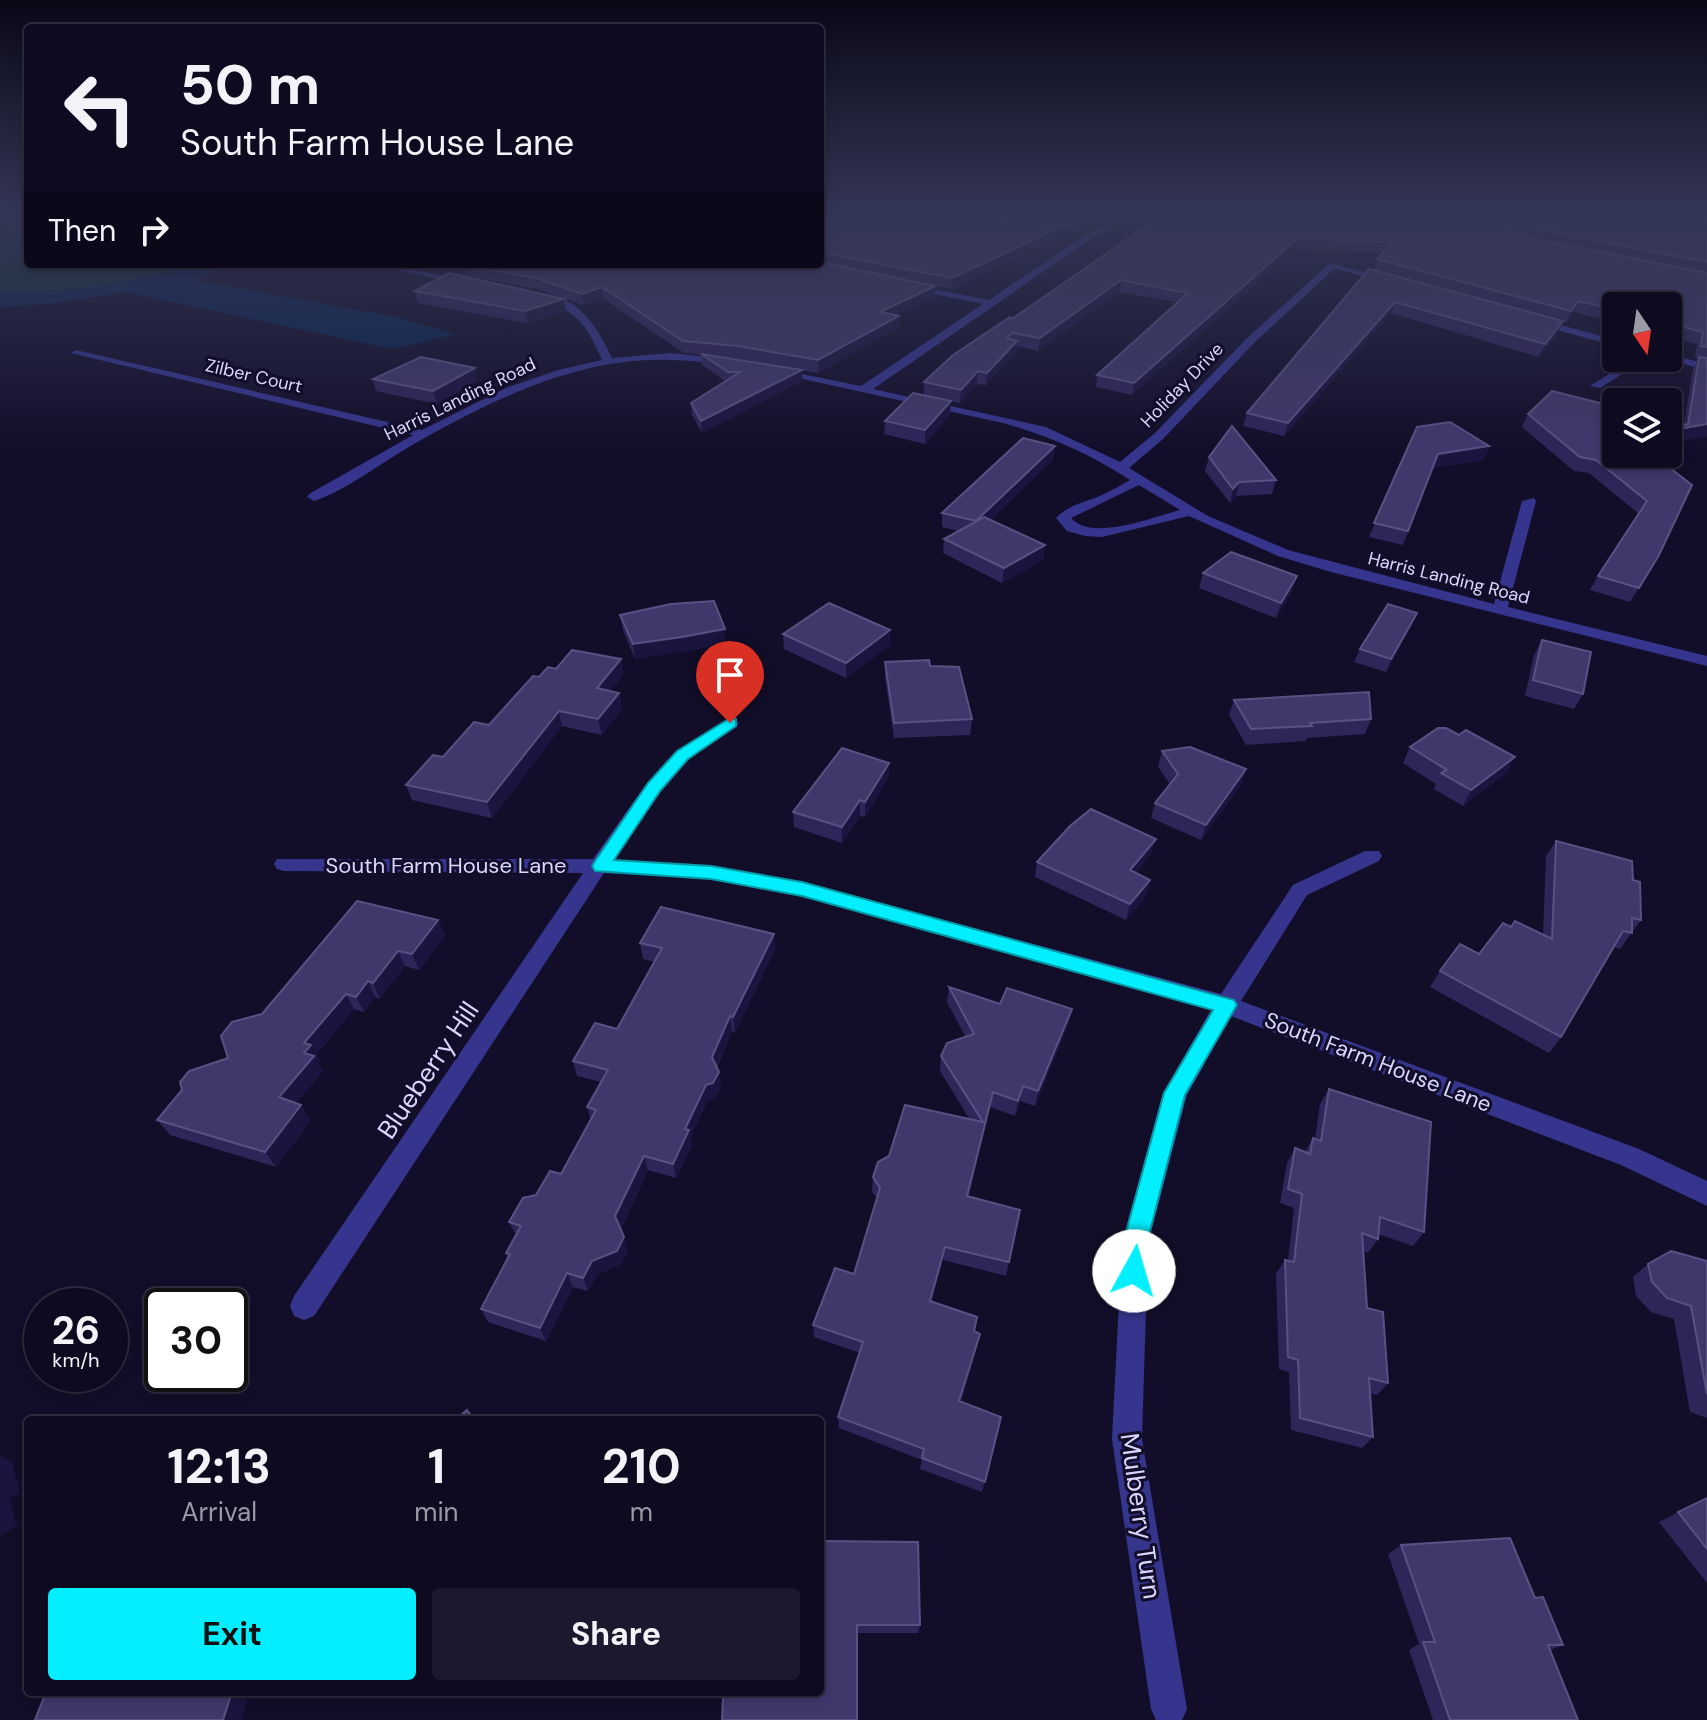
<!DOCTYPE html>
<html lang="en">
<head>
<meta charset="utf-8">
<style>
	:root { --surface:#0e0a20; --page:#1c182d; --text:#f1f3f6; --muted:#9b9aa5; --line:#2e2b3e; --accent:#03efff }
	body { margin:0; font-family:"DM Sans",sans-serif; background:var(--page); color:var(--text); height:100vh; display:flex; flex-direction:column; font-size:30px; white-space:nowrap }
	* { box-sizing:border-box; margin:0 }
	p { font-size:26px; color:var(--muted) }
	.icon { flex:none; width:44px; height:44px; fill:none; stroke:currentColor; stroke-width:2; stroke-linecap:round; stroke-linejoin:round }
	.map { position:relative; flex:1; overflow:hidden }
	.panel { position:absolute; left:24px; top:1416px; width:800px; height:280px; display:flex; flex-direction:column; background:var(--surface); border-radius:8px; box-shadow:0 4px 12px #0003,0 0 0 2px var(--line) }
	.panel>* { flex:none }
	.banner { position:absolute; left:24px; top:24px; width:800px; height:244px; border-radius:8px; box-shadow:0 4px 12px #0003,0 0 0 2px var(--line); background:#0e0a20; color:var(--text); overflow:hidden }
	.needle { width:52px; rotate:167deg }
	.buttons { position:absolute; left:1602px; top:292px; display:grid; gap:16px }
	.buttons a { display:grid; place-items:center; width:80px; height:80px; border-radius:8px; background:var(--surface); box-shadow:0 4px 12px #0003,0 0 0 2px var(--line); font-size:40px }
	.speed { position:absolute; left:24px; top:1288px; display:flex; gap:16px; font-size:40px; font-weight:700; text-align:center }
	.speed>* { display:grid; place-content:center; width:104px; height:104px; border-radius:50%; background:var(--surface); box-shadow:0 4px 12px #0003,0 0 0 2px var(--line); line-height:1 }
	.speed small { font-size:20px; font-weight:400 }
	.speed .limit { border:4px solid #111; border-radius:12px; background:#fff; color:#111 }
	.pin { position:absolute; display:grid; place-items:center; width:68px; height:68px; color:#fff; margin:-82px -34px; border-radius:50% 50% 50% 0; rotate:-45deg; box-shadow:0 0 8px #0007 }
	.pin .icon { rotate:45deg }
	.me { position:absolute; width:88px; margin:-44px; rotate:6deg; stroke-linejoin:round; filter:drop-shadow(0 0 6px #0008) }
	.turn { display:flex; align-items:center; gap:28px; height:168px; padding:0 24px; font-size:36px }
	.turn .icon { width:104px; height:104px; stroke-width:2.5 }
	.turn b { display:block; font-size:56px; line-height:68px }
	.then { display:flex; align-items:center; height:76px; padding:0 24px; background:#0003; gap:16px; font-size:30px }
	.eta { display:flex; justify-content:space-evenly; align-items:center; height:136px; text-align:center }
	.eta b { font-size:48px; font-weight:700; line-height:56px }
	.primary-button { display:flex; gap:16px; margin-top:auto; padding:16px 24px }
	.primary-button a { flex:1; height:92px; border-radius:8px; background:var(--accent); color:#111; font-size:32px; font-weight:700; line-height:92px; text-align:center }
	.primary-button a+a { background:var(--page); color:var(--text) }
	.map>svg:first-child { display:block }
</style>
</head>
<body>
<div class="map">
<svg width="1707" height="1720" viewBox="0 0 1707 1720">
	<rect width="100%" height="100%" fill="#120e2a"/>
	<!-- green -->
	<path fill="#103432" d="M 0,210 L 28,210 L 28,264 L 196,264 C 128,284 71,294 0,290 Z"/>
	<!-- water -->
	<path fill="#08244f" d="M 196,264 L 230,264 L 199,279 L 203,282 L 397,317 L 456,335 C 431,337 409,350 383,347 L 126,292 L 55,303 L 0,307 L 0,290 C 71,294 128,284 196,264 Z"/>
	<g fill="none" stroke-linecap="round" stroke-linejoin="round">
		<!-- minor -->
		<g fill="#35358d" fill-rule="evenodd">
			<path d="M 1135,210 L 1145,210 L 1091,239 L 873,389 L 1046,427 L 1120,462 L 1155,433 L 1247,338 L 1330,263 L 1391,279 L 1388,284 L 1335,268 L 1255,342 L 1163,439 L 1129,468 L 1208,516 L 1288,550 L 1494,604 L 1522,501 L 1534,498 L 1536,501 L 1508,607 L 1707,656 L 1707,666 L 1331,572 L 1278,556 L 1189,516 L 1102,537 L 1085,536 L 1067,531 L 1056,518 C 1069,504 1085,503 1102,495 C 1111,491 1121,485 1130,480 C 1090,454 1049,436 1003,423 L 771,372 L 777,369 L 861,386 L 983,304 L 905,288 L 905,284 L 989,300 L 1085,235 ZM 1139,485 L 1180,510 C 1153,517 1092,542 1071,518 Z"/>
			<polygon points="370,264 389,264 470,282 465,285"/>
			<path d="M 537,294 C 577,293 597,326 612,358 L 670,353 L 726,359 L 731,362 L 726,365 C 708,363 690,360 671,360 C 580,356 491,400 414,444 C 385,460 344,492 314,501 L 307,497 L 309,494 L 413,435 L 71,353 L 76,350 L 422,430 L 506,388 L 558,370 L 602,360 C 585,322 577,311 537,298 Z"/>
			<polygon points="1535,318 1616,340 1616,346 1531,323 1531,319"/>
			<polygon points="1668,354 1707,364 1707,370 1664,359 1668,358"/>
			<polygon points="1635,358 1648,358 1600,388 1590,386"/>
			<polygon points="730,718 739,723 736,727 689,759 661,791 614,860 711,865 802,882 1221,994 1293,885 1365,851 1379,851 1382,856 1379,861 1307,895 1241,1001 1639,1149 1707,1181 1707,1206 1621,1165 1231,1016 1187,1095 1148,1243 1142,1439 1187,1709 1182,1720 1156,1720 1151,1709 1112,1439 1122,1243 1163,1093 1211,1010 802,896 711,879 604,873 314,1316 304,1320 294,1316 290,1306 294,1296 583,873 284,871 277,869 274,864 277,859 593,859 647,783 677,751"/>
		</g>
	</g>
	<!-- wall -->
	<g fill="#2e2559">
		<polygon points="820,210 1118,210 1077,229 1032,222 1060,237 951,289 935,286 935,297 897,315 899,327 818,373 739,359 717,357 802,381 702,433 692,415 691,403 725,381 702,365 701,355 684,353 604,299 584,305 538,289 467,276 465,265 820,264"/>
		<polygon points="1169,210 1522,235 1508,219 1511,210 1707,210 1707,436 1668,443 1668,420 1684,424 1693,369 1698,359 1695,358 1697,344 1668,336 1668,306 1616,306 1616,323 1574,312 1566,323 1563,322 1558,333 1539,357 1391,313 1284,436 1243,426 1247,413 1374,270 1377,259 1384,252 1295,249 1132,395 1096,387 1097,375 1177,302 1119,292 1038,351 1017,346 1016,353 986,385 977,384 960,403 924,395 924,382 1012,319"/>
		<polygon points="415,291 566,311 527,323 418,303"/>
		<polygon points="475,368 478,380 437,404 376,391 373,379"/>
		<polygon points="950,414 925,444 884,434 885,421"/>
		<polygon points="1528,414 1616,454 1652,454 1659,555 1630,602 1590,590 1598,576 1639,514 1589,473 1574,471 1522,427"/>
		<polygon points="1417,427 1489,446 1483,460 1433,468 1403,545 1369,537"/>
		<polygon points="1055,446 1053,460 990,520 1045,545 1043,560 1002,583 943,553 944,539 958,531 942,527 942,513"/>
		<polygon points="1209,457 1276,480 1272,494 1236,496 1230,503 1205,471"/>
		<polygon points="1203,573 1297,576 1292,591 1276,618 1199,588"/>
		<polygon points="1417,613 1411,626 1386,672 1354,662 1360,649"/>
		<polygon points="620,615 726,644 635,659 623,630"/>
		<polygon points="890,630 890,645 846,678 784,649 783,634"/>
		<polygon points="1542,640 1583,694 1574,709 1525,696 1534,655"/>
		<polygon points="621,659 623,675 610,691 619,693 622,708 602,735 562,726 492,818 412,800 406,785 489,725 539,677 556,669"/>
		<polygon points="885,662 930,666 972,719 970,735 894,738 885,677"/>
		<polygon points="1234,700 1371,719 1365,734 1307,738 1306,741 1246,745 1229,715"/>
		<polygon points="1459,735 1515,757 1507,772 1463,806 1434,789 1436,784 1403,763 1410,747"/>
		<polygon points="1162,751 1246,769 1241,785 1201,840 1151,818 1155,803 1170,784 1158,767"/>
		<polygon points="889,763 888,778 865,817 860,816 842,843 794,827 793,812"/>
		<polygon points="1556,841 1633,880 1641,920 1620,949 1614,947 1561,1037 1549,1053 1430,987 1440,971 1479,954 1511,927 1543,935 1546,856"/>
		<polygon points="1151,854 1136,873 1150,880 1146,896 1126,920 1035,877 1037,862"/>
		<polygon points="438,920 445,936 419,970 405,966 380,999 375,997 364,1012 354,1009 316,1055 320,1060 318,1063 323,1071 296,1103 301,1105 311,1120 276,1167 170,1135 157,1120 228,1058 262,1014"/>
		<polygon points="774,934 775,950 735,1032 732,1031 717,1067 721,1087 715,1098 708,1100 690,1138 692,1145 676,1178 648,1170 621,1229 628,1251 621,1264 597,1275 588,1291 573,1287 546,1341 488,1322 481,1309 508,1258 506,1253 516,1235 509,1222 536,1195 561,1174 591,1120 587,1107 601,1082 577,1076 573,1061 617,1029 655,962 643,959 640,943"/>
		<polygon points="949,987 1000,1004 1072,1009 1068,1025 1035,1106 1020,1101 1015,1116 990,1107 969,1196 1020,1210 1006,1276 943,1260 931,1302 974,1332 977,1346 961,1402 1001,1417 982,1492 920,1469 922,1460 839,1428 838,1417 860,1353 814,1337 813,1325 854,1274 877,1198 872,1192 873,1177 970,1120 940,1071 941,1056 965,1036 947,1002"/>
		<polygon points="1329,1089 1424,1232 1413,1246 1378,1234 1378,1239 1368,1253 1363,1251 1367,1308 1388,1383 1377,1395 1370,1393 1373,1437 1362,1448 1291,1430 1289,1372 1279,1369 1276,1274 1285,1260 1288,1261 1294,1208 1280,1203 1287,1163 1295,1148 1305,1152 1313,1138 1315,1139 1320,1104"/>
		<polygon points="1707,1261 1707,1418 1690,1412 1674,1319 1651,1312 1636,1296 1633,1277 1648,1264"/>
		<polygon points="1707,1498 1707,1583 1659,1522"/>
		<polygon points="820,1541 920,1625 918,1633 857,1633 820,1692"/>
		<polygon points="1401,1545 1535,1598 1563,1645 1550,1650 1578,1720 1433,1720 1409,1650 1419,1644 1388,1554"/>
	</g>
	<!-- shaded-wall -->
	<g fill="#1b143f">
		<polygon points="1098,210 1118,210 1077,229 1078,219"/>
		<polygon points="1061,227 1060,237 951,289 952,278"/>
		<polygon points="1298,238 1295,249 1132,395 1134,383"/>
		<polygon points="1121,280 1119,292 1038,351 1040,338"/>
		<polygon points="935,286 935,297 880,323 880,312"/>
		<polygon points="602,287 604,299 584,305 582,294"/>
		<polygon points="564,299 566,311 527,323 525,311"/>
		<polygon points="1579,301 1574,312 1566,323 1571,311"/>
		<polygon points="1395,302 1391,313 1284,436 1288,423"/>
		<polygon points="899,316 899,327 818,373 818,360"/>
		<polygon points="1563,321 1558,333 1539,357 1545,344"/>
		<polygon points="1017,341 1016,353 986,385 987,373"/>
		<polygon points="475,368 478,380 437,404 433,391"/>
		<polygon points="802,370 802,381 702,433 701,421"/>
		<polygon points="978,371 977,384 960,403 961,390"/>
		<polygon points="951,401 950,414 925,444 925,430"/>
		<polygon points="1707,424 1707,436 1668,443 1668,431"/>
		<polygon points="1055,446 1053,460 975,535 976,521"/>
		<polygon points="1489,446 1483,460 1433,468 1438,454"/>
		<polygon points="1239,482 1236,496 1230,503 1233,489"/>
		<polygon points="1045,545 1043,560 1002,583 1004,568"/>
		<polygon points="1297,576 1292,591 1276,618 1281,603"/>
		<polygon points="1417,613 1411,626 1386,672 1391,659"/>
		<polygon points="725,629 726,644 635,659 633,644"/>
		<polygon points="890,630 890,645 846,678 846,663"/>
		<polygon points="621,659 623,675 600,704 597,688"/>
		<polygon points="619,693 622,708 602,735 598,719"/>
		<polygon points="559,711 562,726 492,818 487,802"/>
		<polygon points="1515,757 1507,772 1463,806 1471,790"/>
		<polygon points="889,763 888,778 865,817 865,802"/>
		<polygon points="1246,769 1241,785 1201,840 1206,825"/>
		<polygon points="860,800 860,816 842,843 842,827"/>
		<polygon points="1156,839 1151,854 1126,886 1130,870"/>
		<polygon points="1150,880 1146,896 1126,920 1130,904"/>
		<polygon points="438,920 445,936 419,970 412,954"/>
		<polygon points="774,934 775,950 735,1032 733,1017"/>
		<polygon points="398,951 405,966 380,999 373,983"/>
		<polygon points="368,981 375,997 364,1012 356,997"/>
		<polygon points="346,994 354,1009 316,1055 320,1060 318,1063 323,1071 289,1112 279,1097 304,1053 304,1043"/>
		<polygon points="1072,1009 1068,1025 1035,1106 1038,1091"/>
		<polygon points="730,1016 732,1031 714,1072 712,1057"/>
		<polygon points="719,1072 721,1087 715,1098 708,1100 690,1138 692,1145 676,1178 673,1164 685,1129 706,1085"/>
		<polygon points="1023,1086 1020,1101 1015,1116 1018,1101"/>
		<polygon points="993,1092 990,1107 965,1210 967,1196"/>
		<polygon points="301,1105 311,1120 276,1167 265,1152"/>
		<polygon points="644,1156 648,1170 620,1230 615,1216"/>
		<polygon points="624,1237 628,1251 621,1264 597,1275 588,1291 583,1278 592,1261"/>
		<polygon points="945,1247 943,1260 928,1314 930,1301"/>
		<polygon points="567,1273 573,1287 546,1341 540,1328"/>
		<polygon points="980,1334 977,1346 957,1413 959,1401"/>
		<polygon points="0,1451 1,1456 12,1462 20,1493 9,1499 17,1525 0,1536"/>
		<polygon points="232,1692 250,1692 241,1720 223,1720"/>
	</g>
	<!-- building -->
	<g fill="#40386b" stroke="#585182" stroke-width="2">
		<polygon points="820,210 962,210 1061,227 952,278 820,252"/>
		<polygon points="1021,210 1098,210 1078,219"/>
		<polygon points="1169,210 1496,210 1517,233 1530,238 1707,273 1707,347 1701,346 1703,332 1668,323 1668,306 1616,306 1616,310 1579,301 1571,311 1377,259 1393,242 1298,238 1134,383 1097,375 1188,293 1121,280 1040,338 1012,333 1007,338 1017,341 987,373 978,371 961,390 924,382 953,355 1010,317 1012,319"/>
		<polygon points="1513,210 1707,211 1707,262 1536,229 1526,224"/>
		<polygon points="820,262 935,286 880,312 899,316 818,360 738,346 683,341 602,287 582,294 536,278 465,265 820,264"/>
		<polygon points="1369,269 1563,321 1545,344 1395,302 1288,423 1247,413"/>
		<polygon points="449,273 564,299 525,311 415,291"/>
		<polygon points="701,354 802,370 701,421 691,403 740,372 728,372"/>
		<polygon points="421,357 475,368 433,391 373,379"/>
		<polygon points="1699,357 1707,358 1707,424 1668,431 1668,420 1688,425"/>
		<polygon points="1552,391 1616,407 1616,454 1652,454 1692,485 1659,555 1639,588 1598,576 1647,501 1596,460 1580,457 1528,414"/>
		<polygon points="913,393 951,401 925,430 885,421"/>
		<polygon points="1450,422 1489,446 1438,454 1408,531 1374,523 1417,427"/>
		<polygon points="1232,426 1276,480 1239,482 1233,489 1209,457"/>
		<polygon points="1023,438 1055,446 976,521 942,513"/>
		<polygon points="984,517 1045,545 1004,568 944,539"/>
		<polygon points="1231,552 1297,576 1281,603 1203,573"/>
		<polygon points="714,601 725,629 682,637 633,644 620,615 671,604"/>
		<polygon points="829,603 890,630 846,663 783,634"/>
		<polygon points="1388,604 1417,613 1391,659 1360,649"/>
		<polygon points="1542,640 1591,652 1583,694 1533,680"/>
		<polygon points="572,650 621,659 597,688 619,693 598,719 559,711 487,802 406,785 433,755 443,757 474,722 489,725 533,676 539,677 548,667 556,669"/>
		<polygon points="929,660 930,666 959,667 972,719 894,723 885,662"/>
		<polygon points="1369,692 1371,719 1310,723 1312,726 1251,729 1234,700"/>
		<polygon points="1438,728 1446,728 1459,735 1466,730 1515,757 1471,790 1441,773 1447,770 1410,747"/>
		<polygon points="1190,747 1246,769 1206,825 1155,803 1178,774 1162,751"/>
		<polygon points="842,748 889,763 865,802 860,800 842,827 793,812"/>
		<polygon points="1091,809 1156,839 1130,870 1150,880 1130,904 1037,862 1070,826"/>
		<polygon points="1556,841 1632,861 1633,880 1640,882 1641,920 1632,918 1632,933 1623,931 1561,1037 1440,971 1460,944 1479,954 1503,923 1511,927 1515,921 1552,939"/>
		<polygon points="357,901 438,920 412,954 398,951 373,983 368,981 356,997 346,994 304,1043 311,1045 304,1053 314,1056 279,1097 301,1105 265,1152 157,1120 182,1090 180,1082 189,1071 228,1058 221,1036 232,1022 262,1014"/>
		<polygon points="661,907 774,934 733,1017 730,1016 712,1057 719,1072 713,1083 706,1085 685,1129 689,1130 673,1164 644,1156 615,1216 624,1237 617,1251 592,1261 583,1278 567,1273 540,1328 481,1309 510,1254 506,1253 521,1226 509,1222 523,1198 536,1195 550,1171 561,1174 596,1110 587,1107 608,1070 573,1061 595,1023 617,1029 662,948 640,943"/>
		<polygon points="949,987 1000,1004 1007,988 1072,1009 1038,1091 1023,1086 1018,1101 993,1092 967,1196 1020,1210 1009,1262 945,1247 930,1301 977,1317 974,1331 980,1334 959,1401 1001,1417 985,1482 922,1458 924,1449 838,1417 863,1342 813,1325 835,1268 854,1274 880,1188 873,1177 878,1162 889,1156 905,1105 983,1122 941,1056 947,1043 974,1034"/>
		<polygon points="1329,1089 1431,1122 1424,1232 1380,1217 1378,1239 1362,1233 1367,1308 1383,1312 1388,1383 1369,1378 1373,1437 1300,1418 1298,1360 1288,1357 1285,1260 1294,1262 1302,1194 1288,1189 1295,1148 1310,1154 1313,1138 1321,1141"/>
		<polygon points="1671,1251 1707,1261 1707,1394 1691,1306 1667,1298 1652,1282 1648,1264"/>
		<polygon points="467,1410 474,1420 455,1420"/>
		<polygon points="1707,1498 1707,1549 1678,1512"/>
		<polygon points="1510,1538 1535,1598 1543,1597 1563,1645 1548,1645 1578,1720 1450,1720 1423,1642 1435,1642 1401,1545"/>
		<polygon points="820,1541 918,1542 920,1625 857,1625 857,1720 722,1720 723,1698 728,1692 820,1692"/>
		<polygon points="46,1692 232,1692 223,1720 35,1720"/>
	</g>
	<!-- sky -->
	<linearGradient id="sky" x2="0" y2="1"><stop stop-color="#0a0817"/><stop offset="0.47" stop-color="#333655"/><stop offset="1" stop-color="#333655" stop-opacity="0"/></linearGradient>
	<rect width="1707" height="451" fill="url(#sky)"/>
	<!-- route -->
	<polygon fill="#03efff" stroke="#029ba6" stroke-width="2" points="730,718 736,719 736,726 688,759 660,791 614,860 711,866 802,882 1234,1000 1237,1005 1185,1095 1147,1243 1146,1271 1143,1279 1134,1283 1125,1279 1121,1271 1123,1243 1164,1093 1213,1010 802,896 711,879 595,871 592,866 595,861 648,783 677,751"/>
	<g text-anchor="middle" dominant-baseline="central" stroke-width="6" stroke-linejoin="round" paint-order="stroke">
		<!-- far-street labels -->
		<g font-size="18" fill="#dad7ff" stroke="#120e2a">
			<text transform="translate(254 376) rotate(13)">Zilber Court</text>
			<text transform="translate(1182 385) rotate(-46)">Holiday Drive</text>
			<text transform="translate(460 399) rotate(-26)">Harris Landing Road</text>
			<text transform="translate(1449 578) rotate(14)">Harris Landing Road</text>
		</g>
		<!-- street labels -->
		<g font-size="22" fill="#dad7ff" stroke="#120e2a">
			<text x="446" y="865">South Farm House Lane</text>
			<text transform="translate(1378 1062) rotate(21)">South Farm House Lane</text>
		</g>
		<!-- near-street labels -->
		<g font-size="26" fill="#dad7ff" stroke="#120e2a">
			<text transform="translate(428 1070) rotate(-56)">Blueberry Hill</text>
			<text transform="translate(1141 1516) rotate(82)">Mulberry Turn</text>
		</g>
	</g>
</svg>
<div class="buttons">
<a><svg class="needle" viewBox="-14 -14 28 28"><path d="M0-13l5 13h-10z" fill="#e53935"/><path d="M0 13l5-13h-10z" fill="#9b9aa5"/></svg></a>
<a><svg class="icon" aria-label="layers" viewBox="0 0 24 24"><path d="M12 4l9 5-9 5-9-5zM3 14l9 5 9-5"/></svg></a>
</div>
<div class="speed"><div>26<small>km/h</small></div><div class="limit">30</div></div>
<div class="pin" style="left:730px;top:723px;background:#d93025"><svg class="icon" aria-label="arrive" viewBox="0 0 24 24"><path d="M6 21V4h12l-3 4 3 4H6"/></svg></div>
<svg class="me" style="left:1134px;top:1271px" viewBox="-20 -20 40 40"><circle r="19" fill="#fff"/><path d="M0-13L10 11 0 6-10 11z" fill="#03efff"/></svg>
<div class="banner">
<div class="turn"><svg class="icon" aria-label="left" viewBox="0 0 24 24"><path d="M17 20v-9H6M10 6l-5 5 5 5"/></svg><div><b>50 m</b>South Farm House Lane</div></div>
<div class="then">Then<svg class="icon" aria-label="right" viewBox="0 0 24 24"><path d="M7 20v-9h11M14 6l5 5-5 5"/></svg></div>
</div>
<section class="panel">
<div class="eta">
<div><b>12:13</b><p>Arrival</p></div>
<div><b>1</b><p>min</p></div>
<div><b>210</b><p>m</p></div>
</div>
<div class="primary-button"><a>Exit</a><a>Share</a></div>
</section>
</div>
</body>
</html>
